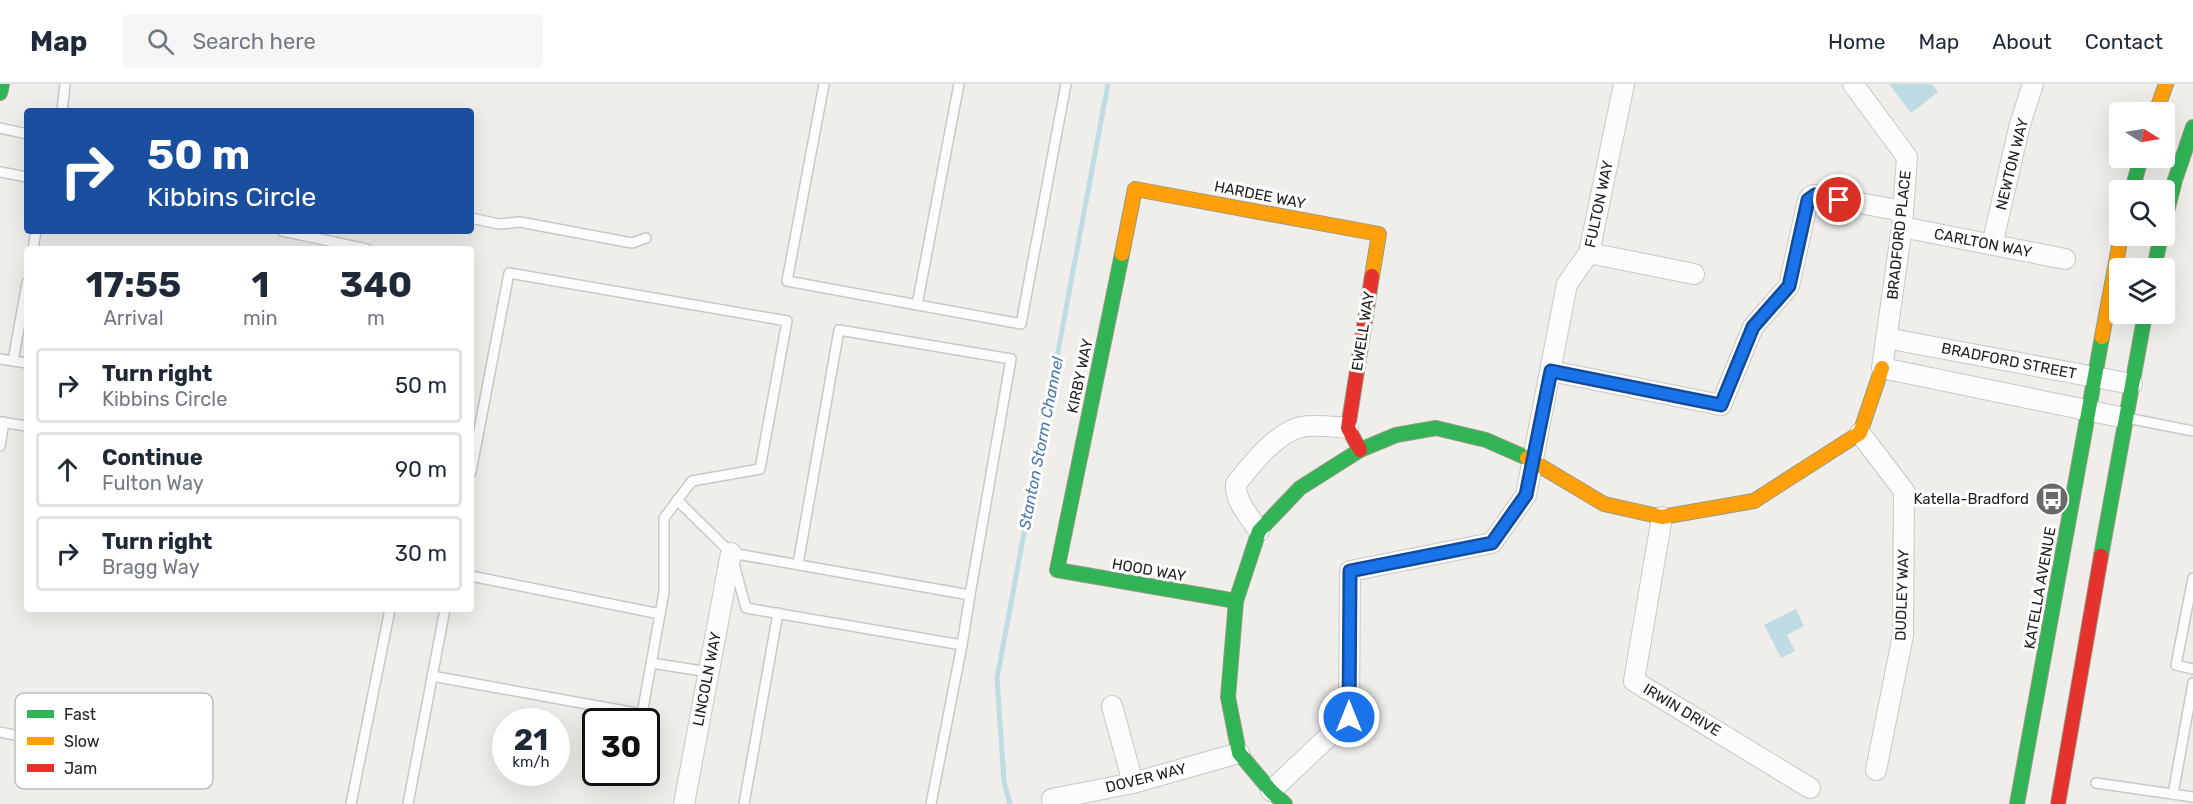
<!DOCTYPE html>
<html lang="en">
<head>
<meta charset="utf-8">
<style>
	:root { --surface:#fff; --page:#f6f6f7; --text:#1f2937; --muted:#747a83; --line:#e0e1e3 }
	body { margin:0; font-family:Rubik,sans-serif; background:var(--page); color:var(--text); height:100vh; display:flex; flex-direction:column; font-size:22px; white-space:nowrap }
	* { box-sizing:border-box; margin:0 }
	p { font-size:20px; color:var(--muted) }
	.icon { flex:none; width:33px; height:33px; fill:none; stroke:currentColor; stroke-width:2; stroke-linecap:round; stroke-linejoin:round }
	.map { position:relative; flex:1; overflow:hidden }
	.side { position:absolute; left:24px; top:162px; width:450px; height:366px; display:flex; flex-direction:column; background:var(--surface); border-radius:6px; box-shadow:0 6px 24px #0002 }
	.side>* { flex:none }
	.guide { position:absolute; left:24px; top:24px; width:450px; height:126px; border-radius:6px; box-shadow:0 6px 24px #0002; background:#1a4fa0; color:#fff; overflow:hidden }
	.needle { width:39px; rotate:101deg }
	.buttons { position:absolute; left:2109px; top:18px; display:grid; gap:12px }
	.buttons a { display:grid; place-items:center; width:66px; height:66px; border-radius:6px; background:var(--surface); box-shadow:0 6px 24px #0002; font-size:30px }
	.speed { position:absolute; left:492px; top:624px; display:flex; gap:12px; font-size:30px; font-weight:700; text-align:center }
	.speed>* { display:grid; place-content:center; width:78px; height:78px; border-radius:50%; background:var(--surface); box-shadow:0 6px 24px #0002; line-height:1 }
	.speed small { font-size:15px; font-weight:400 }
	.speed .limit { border:3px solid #111; border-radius:9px; background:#fff; color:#111 }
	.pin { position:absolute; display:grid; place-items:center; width:51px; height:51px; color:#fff; margin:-26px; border:3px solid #fff; border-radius:50%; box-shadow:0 2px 6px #0007 }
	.me { position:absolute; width:66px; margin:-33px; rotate:0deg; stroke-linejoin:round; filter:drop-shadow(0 0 4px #0008) }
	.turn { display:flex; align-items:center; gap:21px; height:126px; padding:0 24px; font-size:27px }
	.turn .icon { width:78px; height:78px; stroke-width:2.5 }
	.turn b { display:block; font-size:42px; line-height:51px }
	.eta { display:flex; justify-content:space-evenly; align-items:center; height:102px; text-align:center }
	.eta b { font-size:36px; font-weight:700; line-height:42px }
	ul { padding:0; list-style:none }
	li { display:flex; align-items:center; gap:18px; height:75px; margin:0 12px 9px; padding:0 12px; border:3px solid var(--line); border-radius:6px }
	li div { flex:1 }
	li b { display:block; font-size:22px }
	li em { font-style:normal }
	header { display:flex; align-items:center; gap:36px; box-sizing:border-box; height:84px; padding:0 30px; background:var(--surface); border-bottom:2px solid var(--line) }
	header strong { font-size:28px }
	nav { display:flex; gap:33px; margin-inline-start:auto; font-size:21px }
	.search { width:420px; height:54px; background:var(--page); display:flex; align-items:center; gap:15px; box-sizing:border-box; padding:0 21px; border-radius:6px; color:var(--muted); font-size:22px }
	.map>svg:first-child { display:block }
</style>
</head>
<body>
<header>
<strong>Map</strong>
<div class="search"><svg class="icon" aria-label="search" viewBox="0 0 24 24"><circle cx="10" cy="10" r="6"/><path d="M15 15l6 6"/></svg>Search here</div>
<nav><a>Home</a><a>Map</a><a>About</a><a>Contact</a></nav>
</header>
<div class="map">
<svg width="2193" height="720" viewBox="0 0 2193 720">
	<rect width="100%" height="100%" fill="#f0eeeb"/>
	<!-- water -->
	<g fill="#bfdbe3">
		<polygon points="1889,0 1932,0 1938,8 1911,29"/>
		<polygon points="1796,525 1804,542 1787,551 1795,567 1781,574 1764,541"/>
	</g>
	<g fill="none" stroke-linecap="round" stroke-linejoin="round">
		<!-- stream -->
		<polyline stroke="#bfdbe3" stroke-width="5" points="1010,720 1004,698 997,594 1108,0"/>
		<!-- lane casing -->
		<g stroke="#c9c8c7" stroke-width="12">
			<g id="lane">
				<polyline points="824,0 787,197 1021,240 1066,0"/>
				<polyline points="62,27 65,0"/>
				<polyline points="0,44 27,50"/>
				<polyline points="0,88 27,93"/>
				<polyline points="471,134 499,140 520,138 632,159 646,154"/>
				<polyline points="282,147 367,165"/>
				<polyline points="33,165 36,147"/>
				<polyline points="917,221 959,0"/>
				<polyline points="0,275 27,279"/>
				<polyline points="13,277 27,199"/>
				<polyline points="2127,334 2193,347"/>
				<polyline points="0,338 27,342"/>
				<polyline points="0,362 4,338"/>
				<polyline points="677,416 731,469 746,524 962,561 931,720"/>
				<polyline points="731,469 970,511 1011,275 839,246 798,480"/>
				<polyline points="471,492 660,530"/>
				<polyline points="2193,494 2176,581 2193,585"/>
				<polyline points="962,561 970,511"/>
				<polyline points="651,579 709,588"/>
				<polyline points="432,592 642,630 664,508 664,434 692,397 760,385 787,237 509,189 471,388"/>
				<polyline points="0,648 38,656"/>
				<polyline points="2096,699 2193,713"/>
				<polyline points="2173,710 2193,599"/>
				<polyline points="351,720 390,525"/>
				<polyline points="408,720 445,525"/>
				<polyline points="744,720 778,529"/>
			</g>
		</g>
		<!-- street casing -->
		<g stroke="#c9c8c7" stroke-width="22">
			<g id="street">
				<polyline points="1853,0 1907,73 1902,143 1882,284 2125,334"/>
				<polyline points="1902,143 2065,175"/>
				<polyline points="1992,161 2020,40 2033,0"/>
				<polyline points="1589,169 1694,190"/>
				<polyline points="1886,254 2132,300"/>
				<polyline points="1551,287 1721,321 1753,243 1789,202 1808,116 1811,112 1815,111 1903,127"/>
				<polyline points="1860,349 1904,407 1903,551 1876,686"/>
				<polyline points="1662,433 1634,597 1810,704"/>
				<path d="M 1259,447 C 1250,433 1235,418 1236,400 C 1251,381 1276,349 1301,343 C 1316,340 1333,343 1348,344"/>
				<polyline points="1112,622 1133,699"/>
				<polyline points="1271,707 1349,633 1350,487 1492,459 1526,411 1567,200 1589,169 1624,0"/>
				<polyline points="684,720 731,469"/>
				<polyline points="1055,720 1052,715 1133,699 1239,669"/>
			</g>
		</g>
		<!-- fast casing -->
		<g stroke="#999a82" stroke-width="16">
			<g id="fast">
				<polyline points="0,9 2,0"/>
				<polyline points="2132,106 2141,74"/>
				<polyline points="2164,139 2175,96 2193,43"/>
				<polyline points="1122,170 1057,486 1236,517"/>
				<polyline points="2154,184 2161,152"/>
				<polyline points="2101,472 2145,230"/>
				<polyline points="1285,720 1271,707 1239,669 1228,613 1236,517 1259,447 1300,404 1360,366 1396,351 1436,344 1486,356 1527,374"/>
				<polyline points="2017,720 2102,253"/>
			</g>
		</g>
		<!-- slow casing -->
		<g stroke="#999a82" stroke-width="16">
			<g id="slow">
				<polyline points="2156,28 2166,0"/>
				<polyline points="1122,170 1135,105 1379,150 1372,192"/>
				<polyline points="2102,253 2121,152"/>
				<polyline points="1527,374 1604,420 1662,433 1754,417 1860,349 1882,284"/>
			</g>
		</g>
		<!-- jam casing -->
		<g stroke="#999a82" stroke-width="16">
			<g id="jam">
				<polyline points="1360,366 1348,344 1372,192"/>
				<polyline points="2058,720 2101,472"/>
			</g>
		</g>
		<!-- lane -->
		<use href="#lane" stroke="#fdfcfc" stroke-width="9"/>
		<!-- street -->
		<use href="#street" stroke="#fdfcfc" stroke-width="20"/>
		<!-- fast -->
		<use href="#fast" stroke="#30b455" stroke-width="14"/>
		<!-- slow -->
		<use href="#slow" stroke="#ff9f0a" stroke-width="14"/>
		<!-- jam -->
		<use href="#jam" stroke="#e5322d" stroke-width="14"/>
	</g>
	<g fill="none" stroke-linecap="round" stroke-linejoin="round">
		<!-- route casing -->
		<g stroke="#114b97" stroke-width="15">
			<polyline id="route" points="1349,633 1350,487 1492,459 1526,411 1551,287 1721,321 1753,243 1789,202 1808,116 1815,111 1839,116"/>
		</g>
		<!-- route -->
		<use href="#route" stroke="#1a73e8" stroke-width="10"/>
	</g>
	<!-- icons -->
	<defs>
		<g id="bus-disc" transform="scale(1.725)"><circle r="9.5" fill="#6a6968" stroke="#fff"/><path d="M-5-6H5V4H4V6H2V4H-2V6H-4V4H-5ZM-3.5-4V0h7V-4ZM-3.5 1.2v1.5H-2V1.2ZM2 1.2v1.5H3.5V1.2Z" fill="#fff"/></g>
	</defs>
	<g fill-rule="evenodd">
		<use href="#bus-disc" x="2052" y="415"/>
	</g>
	<g text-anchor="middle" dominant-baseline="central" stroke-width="6" stroke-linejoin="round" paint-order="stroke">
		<!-- street labels -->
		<g font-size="15" fill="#222" stroke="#fff">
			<text transform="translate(2012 80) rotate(-76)">NEWTON WAY</text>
			<text transform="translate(1260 111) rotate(11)">HARDEE WAY</text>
			<text transform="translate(1599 120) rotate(-78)">FULTON WAY</text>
			<text transform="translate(1899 151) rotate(-84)">BRADFORD PLACE</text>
			<text transform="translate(1983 159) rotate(11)">CARLTON WAY</text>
			<text transform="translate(1363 247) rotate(-81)">EWELL WAY</text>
			<text transform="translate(2009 277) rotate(11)">BRADFORD STREET</text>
			<text transform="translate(1080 292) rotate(-78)">KIRBY WAY</text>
			<text transform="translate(1149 486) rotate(10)">HOOD WAY</text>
			<text transform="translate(2040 504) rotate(-80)">KATELLA AVENUE</text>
			<text transform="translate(1902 511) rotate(-88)">DUDLEY WAY</text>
			<text transform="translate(707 595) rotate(-79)">LINCOLN WAY</text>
			<text transform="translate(1682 626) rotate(31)">IRWIN DRIVE</text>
			<text transform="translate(1146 694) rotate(-14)">DOVER WAY</text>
		</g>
		<!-- poi labels -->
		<g font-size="15" fill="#222" stroke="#fff" text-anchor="end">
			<text x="2029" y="415">Katella-Bradford</text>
		</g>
		<!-- water labels -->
		<g font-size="16" font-style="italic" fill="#4a7aab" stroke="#fff">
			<text transform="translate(1041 359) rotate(-79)">Stanton Storm Channel</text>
		</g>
	</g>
	<!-- legend -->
	<rect x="15" y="609" width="198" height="96" rx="9" fill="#fff" stroke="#bdbdbd" stroke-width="1.5"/>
	<rect x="27" y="626" width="27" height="8" fill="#30b455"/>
	<rect x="27" y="653" width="27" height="8" fill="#ff9f0a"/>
	<rect x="27" y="680" width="27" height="8" fill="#e5322d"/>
	<g font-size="16" fill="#222">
		<text x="64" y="636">Fast</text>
		<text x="64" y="663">Slow</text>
		<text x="64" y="690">Jam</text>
	</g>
</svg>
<div class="buttons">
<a><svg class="needle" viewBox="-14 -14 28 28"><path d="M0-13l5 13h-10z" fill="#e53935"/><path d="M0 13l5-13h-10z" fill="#747a83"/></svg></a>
<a><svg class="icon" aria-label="search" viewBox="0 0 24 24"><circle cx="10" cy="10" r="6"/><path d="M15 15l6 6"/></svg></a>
<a><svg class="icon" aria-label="layers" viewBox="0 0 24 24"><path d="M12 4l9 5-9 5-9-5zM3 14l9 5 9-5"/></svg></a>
</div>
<div class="speed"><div>21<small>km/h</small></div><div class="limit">30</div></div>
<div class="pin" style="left:1839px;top:116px;background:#d93025"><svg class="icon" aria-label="arrive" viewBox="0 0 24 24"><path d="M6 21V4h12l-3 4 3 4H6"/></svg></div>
<svg class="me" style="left:1349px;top:633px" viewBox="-20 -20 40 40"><circle r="17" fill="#1a73e8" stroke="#fff" stroke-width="3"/><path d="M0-11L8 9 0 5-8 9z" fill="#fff"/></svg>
<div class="guide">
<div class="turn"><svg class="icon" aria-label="right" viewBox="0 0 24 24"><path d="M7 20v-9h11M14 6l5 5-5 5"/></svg><div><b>50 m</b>Kibbins Circle</div></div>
</div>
<section class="side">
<div class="eta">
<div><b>17:55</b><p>Arrival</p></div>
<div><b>1</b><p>min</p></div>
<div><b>340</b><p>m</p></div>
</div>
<ul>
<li><svg class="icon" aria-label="right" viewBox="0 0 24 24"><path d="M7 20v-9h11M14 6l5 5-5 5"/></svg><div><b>Turn right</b><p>Kibbins Circle</p></div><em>50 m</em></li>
<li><svg class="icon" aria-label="ahead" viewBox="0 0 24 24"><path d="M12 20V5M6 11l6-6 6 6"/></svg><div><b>Continue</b><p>Fulton Way</p></div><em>90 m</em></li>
<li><svg class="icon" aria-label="right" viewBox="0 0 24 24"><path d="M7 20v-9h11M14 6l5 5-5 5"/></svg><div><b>Turn right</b><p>Bragg Way</p></div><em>30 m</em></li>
</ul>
</section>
</div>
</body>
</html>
